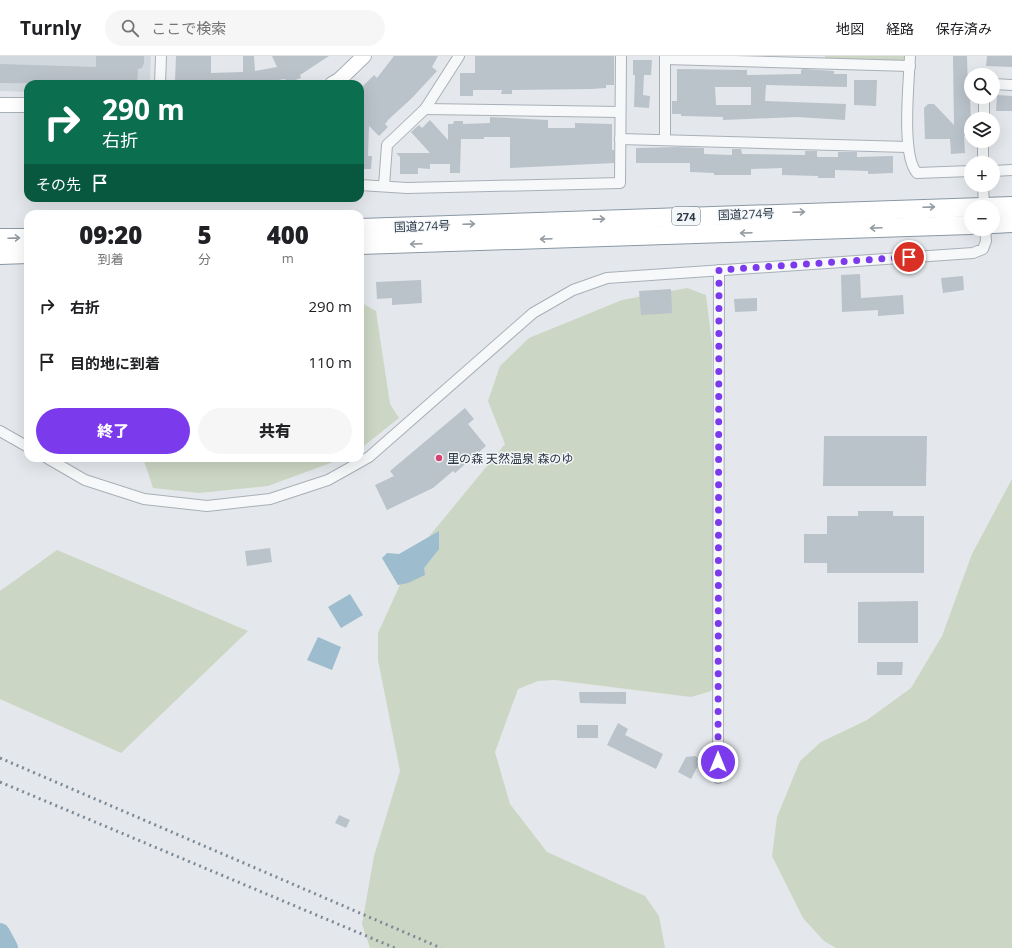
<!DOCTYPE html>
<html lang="ja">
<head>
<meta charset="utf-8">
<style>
	:root { --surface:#fff; --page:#f6f6f6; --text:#202124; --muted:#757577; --line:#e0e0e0; --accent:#7c3aed }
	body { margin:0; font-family:"Open Sans","Noto Sans JP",sans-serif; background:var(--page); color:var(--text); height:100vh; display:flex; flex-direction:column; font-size:15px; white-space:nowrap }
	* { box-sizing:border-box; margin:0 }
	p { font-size:13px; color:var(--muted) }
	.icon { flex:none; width:22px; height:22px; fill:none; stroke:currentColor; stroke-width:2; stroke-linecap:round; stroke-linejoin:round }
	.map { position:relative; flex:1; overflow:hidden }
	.drawer { position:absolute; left:24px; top:154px; width:340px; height:252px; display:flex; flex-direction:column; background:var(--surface); border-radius:12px; box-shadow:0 4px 16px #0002 }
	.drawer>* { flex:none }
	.top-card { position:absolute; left:24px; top:24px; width:340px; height:122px; border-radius:12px; box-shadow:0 4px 16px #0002; background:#0b6e4f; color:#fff; overflow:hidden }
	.buttons { position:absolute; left:964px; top:12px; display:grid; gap:8px }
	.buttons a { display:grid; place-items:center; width:36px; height:36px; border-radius:50%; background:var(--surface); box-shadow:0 4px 16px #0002; font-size:20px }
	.pin { position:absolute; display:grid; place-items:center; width:34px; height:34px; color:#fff; margin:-17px; border:2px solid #fff; border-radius:50%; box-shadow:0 1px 4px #0007 }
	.me { position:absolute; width:44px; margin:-22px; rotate:0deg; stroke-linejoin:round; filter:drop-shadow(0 0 3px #0008) }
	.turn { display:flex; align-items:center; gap:14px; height:84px; padding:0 12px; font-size:18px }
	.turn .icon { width:52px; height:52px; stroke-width:2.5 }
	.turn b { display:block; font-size:28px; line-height:34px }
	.then { display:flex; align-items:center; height:38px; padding:0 12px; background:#0003; gap:8px; font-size:15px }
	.eta { display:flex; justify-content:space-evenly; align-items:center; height:68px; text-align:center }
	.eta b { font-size:24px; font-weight:800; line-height:28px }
	.primary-button { display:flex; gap:8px; margin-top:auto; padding:8px 12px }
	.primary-button a { flex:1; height:46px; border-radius:24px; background:var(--accent); color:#fff; font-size:16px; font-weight:800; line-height:46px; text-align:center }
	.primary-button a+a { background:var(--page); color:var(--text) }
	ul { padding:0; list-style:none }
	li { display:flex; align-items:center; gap:12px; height:56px; padding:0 12px }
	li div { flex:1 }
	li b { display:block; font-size:15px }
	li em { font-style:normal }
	header { display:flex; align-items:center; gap:24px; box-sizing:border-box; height:56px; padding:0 20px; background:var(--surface); border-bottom:1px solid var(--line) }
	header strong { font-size:19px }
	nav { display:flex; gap:22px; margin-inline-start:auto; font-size:14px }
	.search { width:280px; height:36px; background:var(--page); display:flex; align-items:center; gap:10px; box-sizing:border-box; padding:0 14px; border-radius:22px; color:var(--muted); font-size:15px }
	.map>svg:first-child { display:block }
</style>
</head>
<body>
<header>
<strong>Turnly</strong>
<div class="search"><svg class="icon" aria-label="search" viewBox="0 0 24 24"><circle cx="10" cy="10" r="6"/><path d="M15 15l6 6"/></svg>ここで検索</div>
<nav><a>地図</a><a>経路</a><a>保存済み</a></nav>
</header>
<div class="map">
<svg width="1012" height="892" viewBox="0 0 1012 892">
	<rect width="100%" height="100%" fill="#e4e8ec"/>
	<!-- built -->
	<polygon fill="#d1d8de" points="0,0 151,0 150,28 28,28 28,36 0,35"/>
	<!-- green -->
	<g fill="#ccd6c4">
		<polygon points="825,0 910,0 910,10 825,7"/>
		<polygon points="687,232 706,239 712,288 713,511 718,609 711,635 691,641 555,624 538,625 518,633 495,696 510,748 547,796 645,840 659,860 665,892 370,892 362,868 374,800 400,715 378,604 378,577 413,500 505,388 488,345 500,310 529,282 622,244"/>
		<polygon points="360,246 376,255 390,348 399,362 360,393"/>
		<polygon points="143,402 344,402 268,430 199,437 153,432"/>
		<polygon points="1012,423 1012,892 836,892 824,885 803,862 772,800 777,761 800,705 821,686 867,664 911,632 942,580 972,498"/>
		<polygon points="57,494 248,575 121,697 0,643 0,535"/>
	</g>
	<!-- water -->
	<g fill="#9dbccd">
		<polygon points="439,475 439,493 424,512 425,519 408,527 398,529 382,502 387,497 399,498"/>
		<polygon points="350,538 363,559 341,572 328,551"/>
		<polygon points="318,581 341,591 332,614 307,604"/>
	</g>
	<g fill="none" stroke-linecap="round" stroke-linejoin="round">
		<!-- river -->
		<polyline stroke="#9dbccd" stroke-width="20" points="0,877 8,892"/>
	</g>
	<!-- building -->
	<g fill="#bac2ca" fill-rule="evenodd">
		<polygon points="96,0 144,0 144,7 142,12 138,13 137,28 0,27 0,8 96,11"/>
		<polygon points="176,0 211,0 211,17 243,16 243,0 254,0 255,15 277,11 272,0 329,0 300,19 301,22 287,27 285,23 253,28 200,28 200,25 175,24"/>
		<polygon points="394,0 438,0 432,11 437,15 411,43 389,63 385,68 388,71 379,80 369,70 368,100 372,100 371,113 360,113 360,33 374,19 377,22"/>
		<polygon points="475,0 614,0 614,29 606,29 606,32 591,33 512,34 512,38 501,38 502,34 473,34 473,40 460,40 460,17 475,17"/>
		<polygon points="953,0 967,0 968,37 970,37 971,69 969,69 969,80 964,80 965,97 951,98 950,83 925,83 924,52 928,48 934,48 954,69"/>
		<polygon points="987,0 1012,0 1012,11 986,10"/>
		<polygon points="633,4 652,4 651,19 644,19 643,39 650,40 649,52 634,51 635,19 633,19"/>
		<path d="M 677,13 L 747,14 L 747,19 L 801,18 L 801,14 L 804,13 L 834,15 L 834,18 L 847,18 L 847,31 L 766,29 L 765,45 L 846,48 L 845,64 L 797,61 L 723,64 L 723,61 L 681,60 L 681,58 L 672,58 L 672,45 L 677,45 ZM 715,31 L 751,31 L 751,49 L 716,49 Z"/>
		<polygon points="854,24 877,24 876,50 854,49"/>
		<polygon points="997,39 1012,40 1012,55 996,55"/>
		<polygon points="490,61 548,64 548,72 575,72 575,67 612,68 612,94 614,94 614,107 510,112 510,81 484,81 484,83 461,83 460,117 450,117 450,108 430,108 430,113 418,112 418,118 400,118 400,101 396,97 430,97 411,76 419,69 422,72 430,64 448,84 448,68 453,68 454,65 463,65 463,68 490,67"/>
		<polygon points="677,91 704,92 704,98 732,99 732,93 741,93 742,98 805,99 805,95 817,95 817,101 838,101 838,96 857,96 857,101 893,100 893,117 868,118 868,115 835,114 835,122 818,122 818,120 782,119 782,112 751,113 751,119 714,119 714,117 690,116 690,107 636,107 636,92"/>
		<polygon points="860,218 861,242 903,239 904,258 878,260 878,254 842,256 841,219"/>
		<polygon points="963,220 964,234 943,237 941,222"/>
		<polygon points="421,224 422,247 392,249 392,242 377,243 376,226"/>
		<polygon points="671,233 672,257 641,259 639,235"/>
		<polygon points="757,242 757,255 735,256 734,243"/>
		<polygon points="465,352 474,363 468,368 486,390 455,417 453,415 433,432 387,454 375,429 394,420 390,415"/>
		<polygon points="824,380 927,380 926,430 823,430"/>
		<polygon points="858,455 893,455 893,460 924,460 924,517 827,517 827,507 804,507 804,478 827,478 827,460 858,460"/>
		<polygon points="270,492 272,506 247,510 245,495"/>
		<polygon points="918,545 918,587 858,587 858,546"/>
		<polygon points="877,606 903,606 902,619 877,619"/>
		<polygon points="579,636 626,636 626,648 580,647"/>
		<polygon points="618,667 628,673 625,679 663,698 656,713 607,689"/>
		<rect x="577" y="669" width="21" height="13"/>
		<polygon points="695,700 701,704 691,723 678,716 686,701"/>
		<polygon points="339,759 350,764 346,772 335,767"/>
	</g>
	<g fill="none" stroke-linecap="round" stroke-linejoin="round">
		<!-- street casing -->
		<g stroke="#a8b0b7" stroke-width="12">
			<g id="street">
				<path d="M 910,0 C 909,26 901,100 917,117 L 971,115"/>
				<polyline points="665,3 910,10"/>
				<polyline points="160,28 161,0"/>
				<polyline points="993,28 1012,29"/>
				<polyline points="425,53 620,56"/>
				<polyline points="984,63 984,41"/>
				<polyline points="620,83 908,91"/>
				<polyline points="665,83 665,0"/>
				<polyline points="983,107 983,85"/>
				<polyline points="993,115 1012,114"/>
				<polyline points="360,129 407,132 620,127 621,0"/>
				<polyline points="983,129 984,151"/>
				<polyline points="384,130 387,89 425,53 459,0"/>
				<polyline points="0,375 28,391"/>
				<polyline points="47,402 85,424 144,443 207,450 270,443 328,424 369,401 533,257 573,234 607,222 973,197 983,193 986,185 985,173"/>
				<polyline points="718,722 719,214"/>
			</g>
		</g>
		<!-- secondary casing -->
		<g stroke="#a8b0b7" stroke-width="16">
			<g id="secondary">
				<polyline points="332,28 339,24 364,0"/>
				<polyline points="0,49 28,49"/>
			</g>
		</g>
		<!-- highway casing -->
		<g stroke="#8a98a4" stroke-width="20">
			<g id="highway">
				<polyline points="993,168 1012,167"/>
				<polyline points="360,172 1012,150"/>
				<polyline points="0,182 28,182"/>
				<polyline points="360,189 971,169"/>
				<polyline points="0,199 28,198"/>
			</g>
		</g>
		<!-- street -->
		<use href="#street" stroke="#f7f8fa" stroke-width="10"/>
		<!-- secondary -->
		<use href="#secondary" stroke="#fff" stroke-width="14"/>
		<!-- highway -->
		<use href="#highway" stroke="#fff" stroke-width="18"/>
		<!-- rail -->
		<g stroke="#7c8a97" stroke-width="3" stroke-dasharray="2 4" stroke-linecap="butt">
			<polyline points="0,702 441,892"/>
			<polyline points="0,726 395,892"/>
		</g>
	</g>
	<!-- one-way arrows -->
	<defs><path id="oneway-shaft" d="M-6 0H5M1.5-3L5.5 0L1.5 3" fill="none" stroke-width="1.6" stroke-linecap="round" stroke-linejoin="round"/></defs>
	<g stroke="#949ca2">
		<use href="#oneway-shaft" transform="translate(929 151) rotate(-2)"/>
		<use href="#oneway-shaft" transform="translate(799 156) rotate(-2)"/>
		<use href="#oneway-shaft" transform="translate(599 163) rotate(-2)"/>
		<use href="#oneway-shaft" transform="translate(469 168) rotate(-2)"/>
		<use href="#oneway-shaft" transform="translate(876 172) rotate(178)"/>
		<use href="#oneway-shaft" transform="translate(746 177) rotate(178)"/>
		<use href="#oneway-shaft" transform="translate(14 182) rotate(-2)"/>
		<use href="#oneway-shaft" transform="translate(546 183) rotate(178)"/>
		<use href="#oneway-shaft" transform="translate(416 188) rotate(178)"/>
	</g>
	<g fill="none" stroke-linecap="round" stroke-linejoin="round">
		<!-- route -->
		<polyline stroke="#7c3aed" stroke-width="7" stroke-dasharray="0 12.6" points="718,706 719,214 909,201"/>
	</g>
	<!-- markers -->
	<circle fill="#d54471" stroke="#f4f7f9" stroke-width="1.5" cx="439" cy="402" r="4"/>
	<g text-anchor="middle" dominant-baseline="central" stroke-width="3" stroke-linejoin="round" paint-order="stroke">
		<!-- shield labels -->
		<rect fill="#f4f7f9" stroke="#67717c" stroke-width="1" x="672" y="151" width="28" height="18" rx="3"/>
		<g font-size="11" font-weight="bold" fill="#2a3846">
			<text x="686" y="160">274</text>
		</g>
		<!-- street labels -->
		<g font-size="12" fill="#2a3846" stroke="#f4f7f9">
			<text transform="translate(746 158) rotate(-2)">国道274号</text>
			<text transform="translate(422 170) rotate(-2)">国道274号</text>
		</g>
		<!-- poi labels -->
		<g font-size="12" fill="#2a3846" stroke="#f4f7f9" text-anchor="start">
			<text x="447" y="402">里の森 天然温泉 森のゆ</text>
		</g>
	</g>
</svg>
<div class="buttons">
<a><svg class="icon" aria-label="search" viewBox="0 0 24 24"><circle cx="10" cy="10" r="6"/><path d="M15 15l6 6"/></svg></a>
<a><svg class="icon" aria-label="layers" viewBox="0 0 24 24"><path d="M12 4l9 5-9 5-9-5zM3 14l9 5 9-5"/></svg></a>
<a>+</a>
<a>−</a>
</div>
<div class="pin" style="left:909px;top:201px;background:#d93025"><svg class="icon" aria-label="arrive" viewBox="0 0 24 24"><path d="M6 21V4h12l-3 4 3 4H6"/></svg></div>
<svg class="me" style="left:718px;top:706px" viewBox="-20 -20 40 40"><circle r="17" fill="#7c3aed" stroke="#fff" stroke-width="3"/><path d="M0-11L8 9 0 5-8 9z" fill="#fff"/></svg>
<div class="top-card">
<div class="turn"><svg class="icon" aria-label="right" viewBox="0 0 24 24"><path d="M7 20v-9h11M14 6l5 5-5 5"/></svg><div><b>290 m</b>右折</div></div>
<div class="then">その先<svg class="icon" aria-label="arrive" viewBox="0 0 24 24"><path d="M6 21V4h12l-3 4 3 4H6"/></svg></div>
</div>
<section class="drawer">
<div class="eta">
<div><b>09:20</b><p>到着</p></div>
<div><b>5</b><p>分</p></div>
<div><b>400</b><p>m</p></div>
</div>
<ul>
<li><svg class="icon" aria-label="right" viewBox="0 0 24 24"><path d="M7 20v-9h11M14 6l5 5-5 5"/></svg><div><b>右折</b></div><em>290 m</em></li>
<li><svg class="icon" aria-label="arrive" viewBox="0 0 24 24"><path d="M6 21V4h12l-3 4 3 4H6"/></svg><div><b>目的地に到着</b></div><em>110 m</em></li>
</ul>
<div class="primary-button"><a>終了</a><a>共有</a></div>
</section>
</div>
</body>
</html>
